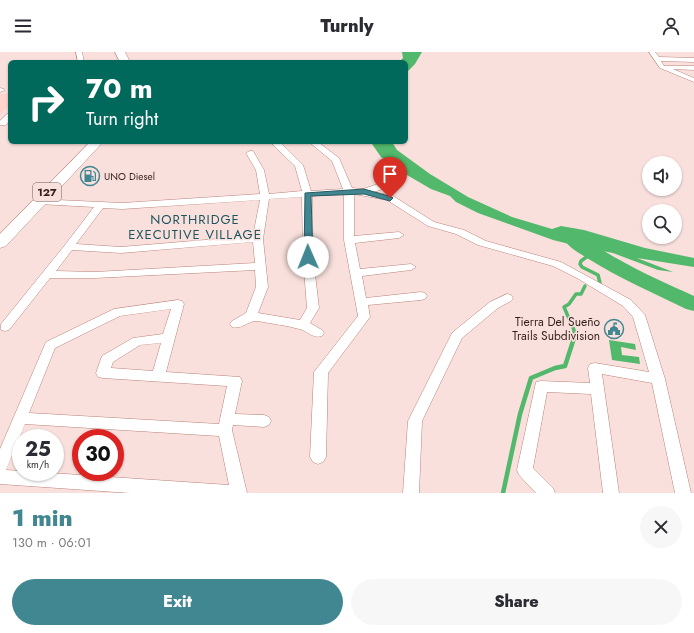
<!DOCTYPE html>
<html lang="en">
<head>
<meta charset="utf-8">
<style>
	:root { --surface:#fff; --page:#f7f7f7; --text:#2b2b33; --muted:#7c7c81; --accent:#418792 }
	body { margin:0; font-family:Jost,sans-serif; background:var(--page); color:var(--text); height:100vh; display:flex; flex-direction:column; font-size:15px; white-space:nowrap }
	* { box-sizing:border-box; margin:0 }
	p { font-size:13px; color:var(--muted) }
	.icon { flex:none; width:22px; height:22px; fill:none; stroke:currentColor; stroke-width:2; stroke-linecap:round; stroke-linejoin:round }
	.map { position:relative; height:441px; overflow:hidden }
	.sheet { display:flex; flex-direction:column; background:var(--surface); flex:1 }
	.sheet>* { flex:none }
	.guide { position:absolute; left:8px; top:8px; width:400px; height:84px; border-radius:6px; box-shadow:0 1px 3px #0004; background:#00695c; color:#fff; overflow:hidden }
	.buttons { position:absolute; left:642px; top:104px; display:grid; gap:8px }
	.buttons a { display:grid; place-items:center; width:40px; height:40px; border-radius:50%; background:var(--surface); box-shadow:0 1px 3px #0004; font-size:20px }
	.speed { position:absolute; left:12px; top:377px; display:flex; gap:8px; font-size:20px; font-weight:700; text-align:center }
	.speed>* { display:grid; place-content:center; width:52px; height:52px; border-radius:50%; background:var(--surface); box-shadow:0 1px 3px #0004; line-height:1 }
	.speed small { font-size:10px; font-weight:400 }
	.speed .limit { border:6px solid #d22; background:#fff; color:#111 }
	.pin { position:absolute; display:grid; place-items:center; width:34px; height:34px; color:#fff; margin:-41px -17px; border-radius:50% 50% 50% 0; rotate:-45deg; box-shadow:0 0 4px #0007 }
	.pin .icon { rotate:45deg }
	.me { position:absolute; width:44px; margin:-22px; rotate:359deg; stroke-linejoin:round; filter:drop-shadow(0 0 3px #0008) }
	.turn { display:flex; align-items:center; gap:14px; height:84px; padding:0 12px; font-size:18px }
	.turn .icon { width:52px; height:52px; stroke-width:2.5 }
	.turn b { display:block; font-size:28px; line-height:34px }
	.round { display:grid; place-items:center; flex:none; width:42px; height:42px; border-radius:21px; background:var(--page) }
	.overview { display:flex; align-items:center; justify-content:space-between; height:68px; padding:0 12px }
	h1 { font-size:24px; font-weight:800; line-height:30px; color:var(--accent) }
	.action { display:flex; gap:8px; margin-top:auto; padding:8px 12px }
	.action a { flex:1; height:46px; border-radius:24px; background:var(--accent); color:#fff; font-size:16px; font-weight:800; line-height:46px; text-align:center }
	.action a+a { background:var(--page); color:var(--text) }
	header { display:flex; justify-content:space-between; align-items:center; height:52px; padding:0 12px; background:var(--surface); font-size:18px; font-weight:800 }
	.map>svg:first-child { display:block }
</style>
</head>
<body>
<header><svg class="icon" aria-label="menu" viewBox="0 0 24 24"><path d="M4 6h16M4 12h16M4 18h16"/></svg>Turnly<svg class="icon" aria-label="person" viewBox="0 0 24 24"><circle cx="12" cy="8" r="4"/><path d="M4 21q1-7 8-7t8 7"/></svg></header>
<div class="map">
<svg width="694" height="441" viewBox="0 0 694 441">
	<rect width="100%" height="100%" fill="#f9e0dc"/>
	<!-- built -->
	<polygon fill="#fed4cd" points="10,41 10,53 0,63 0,42"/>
	<!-- water -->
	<g fill="#52b86b">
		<polygon points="402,0 422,0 415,12 406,21 406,10 399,10 403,6"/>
		<polygon points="372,90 392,90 397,98 430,122 468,145 512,165 552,177 561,174 584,178 645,196 694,206 694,215 637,206 673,220 658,218 613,201 577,194 553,188 478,161 456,150 450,144 431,137 395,116 381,105 372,92"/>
		<polygon points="609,288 635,292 636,298 621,295 622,303 639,305 640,312 612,308"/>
	</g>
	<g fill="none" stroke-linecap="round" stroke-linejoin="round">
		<!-- stream-far1 -->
		<g stroke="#52b86b" stroke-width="3.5">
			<polyline points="592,201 581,209 580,212 582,215 598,223 600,231"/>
			<polyline points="574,287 574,278 564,255 569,252 576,242 581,242 585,234"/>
		</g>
		<!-- stream -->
		<polyline stroke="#52b86b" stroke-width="4.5" points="503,441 520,362 531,326 555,316 565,314 574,286"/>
		<!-- river -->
		<path fill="#52b86b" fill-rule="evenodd" d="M 574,183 C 589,187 604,200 618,207 C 642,221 668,232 694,244 L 694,259 L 686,257 C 653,241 619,226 587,206 C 579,201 570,196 565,189 L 567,185 Z"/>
		<!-- street casing -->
		<g stroke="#ba837a" stroke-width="1">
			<g id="street">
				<polygon points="76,0 82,0 84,10 78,10"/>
				<polygon points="649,0 655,0 659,5 694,6 694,10 661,9 664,14 694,14 694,18 673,17 694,26 694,30 660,16"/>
				<polygon points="0,36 4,37 5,38 0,40"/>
				<polygon points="7,62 10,62 10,68 6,73 0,73 0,69"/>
				<path d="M 273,90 L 280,90 L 303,113 L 311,139 L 343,137 L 332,109 L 309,90 L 318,90 L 339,106 L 352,136 L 363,137 L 387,129 L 393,129 L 394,131 L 393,133 L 374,140 L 393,144 L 434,170 L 464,178 L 486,189 L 561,210 L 631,248 L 645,263 L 665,327 L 691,441 L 675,441 L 652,331 L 602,322 L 619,441 L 603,441 L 591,342 L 547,340 L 533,416 L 553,436 L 555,441 L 536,441 L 519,423 L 517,418 L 536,330 L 541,329 L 590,331 L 588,316 L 590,312 L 595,311 L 649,320 L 633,265 L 623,254 L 577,226 L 553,214 L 478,193 L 456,182 L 428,174 L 387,148 L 354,142 L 354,184 L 399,180 L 404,183 L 399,186 L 355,191 L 360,217 L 411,212 L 416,215 L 411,218 L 362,224 L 366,246 L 421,240 L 425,241 L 427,244 L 425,247 L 421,248 L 368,253 L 370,265 L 328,321 L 326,405 L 323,410 L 318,412 L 313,410 L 310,405 L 314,320 L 358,264 L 344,188 L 344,142 L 312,144 L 313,205 L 319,256 L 310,271 L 322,278 L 324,281 L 322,284 C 313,287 308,279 299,277 C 286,273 272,272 258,269 C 248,268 242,278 232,275 L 230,272 L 232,269 L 246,261 L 256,235 L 255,218 L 95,226 L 50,226 L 9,278 L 5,279 L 1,278 L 1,272 L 65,193 L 94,155 L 39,152 L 34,149 L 36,147 L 122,151 L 260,142 L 256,118 L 246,101 L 250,99 L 253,99 L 264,118 L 269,142 L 302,139 L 295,114 L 273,93 ZM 302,145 L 303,205 L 307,256 L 300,268 L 258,261 L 268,235 L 263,187 L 269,147 ZM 260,148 L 253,184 L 121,195 L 76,192 L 103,156 L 122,157 ZM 253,190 L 255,211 L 95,220 L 56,219 L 72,198 L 121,201 Z"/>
				<polygon points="507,242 511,243 513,246 511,249 498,256 462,286 422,369 419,441 403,441 408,369 451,283 453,280 490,250"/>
				<path d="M 178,248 L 182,249 L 184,252 L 166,320 L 240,325 L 242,329 L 235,362 L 264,363 L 269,365 L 271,369 L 269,373 L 264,375 L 233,373 L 232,378 L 247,441 L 130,441 L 0,432 L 0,397 L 46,290 L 114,257 ZM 171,257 L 163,282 L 133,286 L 102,304 L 96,321 L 98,325 L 103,326 L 227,334 L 219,372 L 29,361 L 55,296 L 120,264 ZM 161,291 L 153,319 L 111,316 L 113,310 L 140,293 ZM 25,372 L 219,384 L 229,433 L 6,418 Z"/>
			</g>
		</g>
		<!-- primary casing -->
		<g stroke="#ba837a" stroke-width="1">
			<g id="primary">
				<polygon points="115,0 125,0 130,10 120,10"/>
				<polygon points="90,90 103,90 6,194 0,196 0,182"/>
			</g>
		</g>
		<!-- street -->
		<use href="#street" fill="#fff" fill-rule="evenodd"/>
		<!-- primary -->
		<use href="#primary" fill="#fff" fill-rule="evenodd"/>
	</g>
	<!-- route -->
	<polygon fill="#418792" stroke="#2a585f" points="364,137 392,145 393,146 390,149 364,142 311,144 313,205 311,207 305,207 304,205 305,141"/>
	<!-- icons -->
	<defs>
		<g id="fuel-ring" transform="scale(1)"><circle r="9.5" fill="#f9e0dc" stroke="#418792" stroke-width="1.5"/><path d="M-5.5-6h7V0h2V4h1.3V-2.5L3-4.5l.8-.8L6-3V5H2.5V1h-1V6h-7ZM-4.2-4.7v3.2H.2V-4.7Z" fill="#418792"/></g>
		<g id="civic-ring" transform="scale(1)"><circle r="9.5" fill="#f9e0dc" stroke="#418792" stroke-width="1.5"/><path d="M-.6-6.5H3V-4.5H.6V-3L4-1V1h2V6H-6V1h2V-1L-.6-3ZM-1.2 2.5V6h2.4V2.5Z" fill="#418792"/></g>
	</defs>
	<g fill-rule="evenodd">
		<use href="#fuel-ring" x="90" y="124"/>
		<use href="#civic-ring" x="614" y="277"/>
	</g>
	<g text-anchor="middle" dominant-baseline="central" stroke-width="3" stroke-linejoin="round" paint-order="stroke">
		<!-- far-poi labels -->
		<g font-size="10" fill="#351f1b" stroke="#f9e0dc" text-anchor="start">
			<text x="104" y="124">UNO Diesel</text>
		</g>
		<!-- shield labels -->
		<rect fill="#f9e0dc" stroke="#705955" stroke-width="1" x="33" y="131" width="28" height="18" rx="3"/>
		<g font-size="11" font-weight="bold" fill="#351f1b">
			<text x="47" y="140">127</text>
		</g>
		<!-- poi labels -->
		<g font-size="12" fill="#351f1b" stroke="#f9e0dc" text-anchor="end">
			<text x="600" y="270">Tierra Del Sueño<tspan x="600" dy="14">Trails Subdivision</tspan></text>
		</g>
		<!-- neighbourhood labels -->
		<g font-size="13" letter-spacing="1" fill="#1a545d" stroke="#f9e0dc">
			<text x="195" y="167">NORTHRIDGE<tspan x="195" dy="15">EXECUTIVE VILLAGE</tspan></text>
		</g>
	</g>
</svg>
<div class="buttons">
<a><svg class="icon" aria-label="sound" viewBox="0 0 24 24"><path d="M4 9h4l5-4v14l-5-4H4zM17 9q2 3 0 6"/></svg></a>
<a><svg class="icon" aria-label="search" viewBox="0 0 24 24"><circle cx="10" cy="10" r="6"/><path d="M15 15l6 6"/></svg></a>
</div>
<div class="speed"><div>25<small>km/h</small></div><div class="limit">30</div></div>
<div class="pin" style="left:390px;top:146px;background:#d93025"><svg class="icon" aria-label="arrive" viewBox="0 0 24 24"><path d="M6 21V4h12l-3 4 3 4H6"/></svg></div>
<svg class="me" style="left:308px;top:205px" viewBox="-20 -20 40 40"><circle r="19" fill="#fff"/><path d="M0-13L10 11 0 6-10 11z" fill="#418792"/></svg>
<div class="guide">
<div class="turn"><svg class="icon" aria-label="right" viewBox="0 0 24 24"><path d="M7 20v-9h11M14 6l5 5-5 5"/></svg><div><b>70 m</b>Turn right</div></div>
</div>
</div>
<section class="sheet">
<div class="overview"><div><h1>1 min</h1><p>130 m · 06:01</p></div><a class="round"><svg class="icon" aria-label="close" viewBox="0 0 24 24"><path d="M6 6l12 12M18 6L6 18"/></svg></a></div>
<div class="action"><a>Exit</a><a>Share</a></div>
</section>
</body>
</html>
